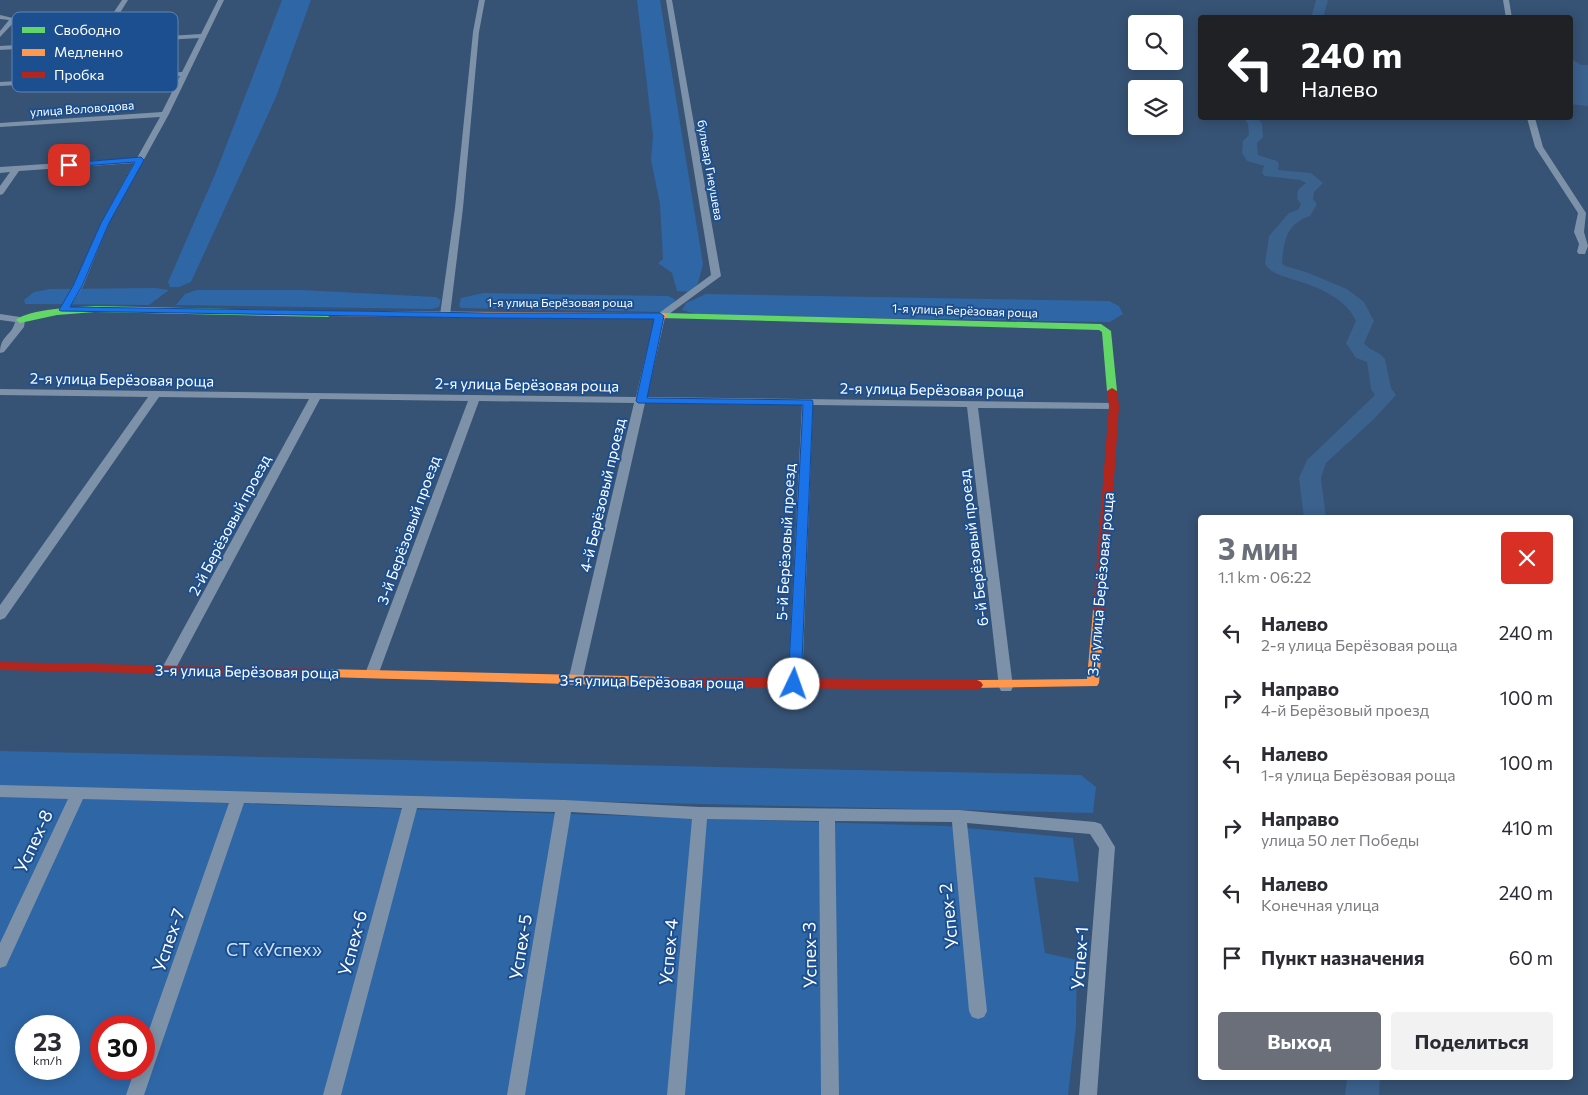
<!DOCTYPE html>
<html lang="ru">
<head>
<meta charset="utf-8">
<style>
	:root { --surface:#fff; --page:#f2f2f3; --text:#2b2b33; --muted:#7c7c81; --accent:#6b6f79 }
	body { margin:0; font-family:Commissioner,sans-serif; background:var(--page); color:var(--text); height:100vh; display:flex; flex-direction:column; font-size:19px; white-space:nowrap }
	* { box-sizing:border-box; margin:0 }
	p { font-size:16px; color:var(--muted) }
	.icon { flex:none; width:28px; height:28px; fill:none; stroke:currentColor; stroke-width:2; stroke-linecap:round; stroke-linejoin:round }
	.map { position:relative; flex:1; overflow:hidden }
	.details { position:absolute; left:1198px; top:515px; width:375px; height:565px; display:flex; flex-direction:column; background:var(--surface); border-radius:5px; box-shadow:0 2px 12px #0003 }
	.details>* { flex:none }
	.hud { position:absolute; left:1198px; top:15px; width:375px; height:105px; border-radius:5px; box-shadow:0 2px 12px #0003; background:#202124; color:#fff; overflow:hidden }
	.buttons { position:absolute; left:1128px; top:15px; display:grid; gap:10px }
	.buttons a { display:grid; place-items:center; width:55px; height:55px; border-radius:5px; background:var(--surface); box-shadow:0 2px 12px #0003; font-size:25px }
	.speed { position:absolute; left:15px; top:1015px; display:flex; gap:10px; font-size:25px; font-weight:700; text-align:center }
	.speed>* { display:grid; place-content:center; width:65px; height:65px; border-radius:50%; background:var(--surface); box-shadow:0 2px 12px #0003; line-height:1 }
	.speed small { font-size:12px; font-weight:400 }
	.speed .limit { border:8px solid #d22; background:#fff; color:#111 }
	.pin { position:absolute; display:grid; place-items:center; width:42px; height:42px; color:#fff; margin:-21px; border-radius:10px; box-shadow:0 2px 8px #0006 }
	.me { position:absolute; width:55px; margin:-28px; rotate:3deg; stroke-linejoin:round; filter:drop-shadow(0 0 4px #0008) }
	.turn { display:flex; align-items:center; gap:18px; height:105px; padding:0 20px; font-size:22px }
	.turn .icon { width:65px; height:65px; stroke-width:2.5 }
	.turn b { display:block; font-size:35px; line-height:42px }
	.round { display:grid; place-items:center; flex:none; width:52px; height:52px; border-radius:5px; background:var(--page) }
	.summary { display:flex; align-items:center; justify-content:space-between; height:85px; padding:0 20px }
	h1 { font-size:30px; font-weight:700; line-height:38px; color:var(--accent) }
	.action { display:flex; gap:10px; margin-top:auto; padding:10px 20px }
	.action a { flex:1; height:58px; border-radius:5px; background:var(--accent); color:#fff; font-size:20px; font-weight:700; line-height:58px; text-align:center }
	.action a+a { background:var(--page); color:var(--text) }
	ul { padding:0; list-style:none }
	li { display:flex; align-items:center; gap:15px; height:65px; padding:0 20px }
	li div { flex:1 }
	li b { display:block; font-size:19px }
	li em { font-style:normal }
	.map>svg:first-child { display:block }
</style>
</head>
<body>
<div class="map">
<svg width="1588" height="1095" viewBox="0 0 1588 1095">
	<rect width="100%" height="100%" fill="#365274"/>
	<!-- green -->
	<g fill="#2f66a5" fill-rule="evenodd">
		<polygon points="282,0 311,0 276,97 191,282 179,287 170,287 168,282 216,172"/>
		<polygon points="637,0 660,0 703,264 698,283 691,292 677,291 672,273 658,263 663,259 660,204 651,160 653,136"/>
		<polygon points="155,288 169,290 149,305 25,304 24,300 34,292 50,289"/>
		<polygon points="197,290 301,290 436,297 441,300 439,307 432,309 176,305 185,294"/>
		<polygon points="483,293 668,296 675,299 674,305 663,312 461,308 459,306 461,298"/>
		<polygon points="706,294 1109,301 1119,306 1123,314 1110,322 700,315 682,310 686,303"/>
		<polygon points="0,751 1081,775 1096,787 1093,813 0,788"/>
		<path d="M 0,796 L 946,826 L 1073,838 L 1079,882 L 1034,877 L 1045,953 L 1077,960 L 1076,1026 L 1068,1095 L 0,1095 ZM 26,1026 L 69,1026 L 69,1069 L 26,1069 ZM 101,1026 L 144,1026 L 144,1069 L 101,1069 Z"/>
	</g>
	<!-- water -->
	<polygon fill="#3b618d" points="1570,58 1581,65 1588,65 1588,106 1570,104"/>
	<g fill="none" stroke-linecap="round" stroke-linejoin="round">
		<!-- river -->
		<g fill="#3b618d" fill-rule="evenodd">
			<polygon points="1316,0 1328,0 1323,18 1311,18"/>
			<path d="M 1244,118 L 1258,118 L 1262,124 L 1263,137 L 1257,143 L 1258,155 L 1277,161 L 1279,164 L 1278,170 L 1311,173 L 1323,183 L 1314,192 L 1313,199 L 1317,204 L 1310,216 C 1286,224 1284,241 1282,263 L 1285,266 L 1306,272 L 1347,289 L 1364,302 L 1374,321 L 1364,343 C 1371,352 1380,351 1385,359 L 1391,388 L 1396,395 L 1374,419 L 1326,463 L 1321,478 L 1326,518 L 1304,518 L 1299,478 L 1307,460 L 1375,395 L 1371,389 L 1367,362 L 1356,358 L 1346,343 L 1356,321 C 1345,297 1316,286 1291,279 C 1280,275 1272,274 1265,264 L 1269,236 L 1289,213 L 1298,210 L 1301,204 L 1297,199 L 1298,190 L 1306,183 L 1300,180 L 1265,176 L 1262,173 L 1264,166 L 1247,161 L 1242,153 L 1243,141 L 1249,135 L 1248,124 Z"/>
			<polygon points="1347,1078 1380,1078 1379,1095 1345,1095"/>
		</g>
		<!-- street -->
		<g fill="#7d92a8" fill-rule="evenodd">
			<polygon points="122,0 128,0 103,40 201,34 218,0 224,0 169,114 109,223 83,286 67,312 64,313 59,310 73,286 101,223 134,163 19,171 3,194 0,195 0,186 10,172 0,173 0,167 137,158 160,117 0,127 0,123 162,112 180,76 0,86 0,82 182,72 199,38 0,50 0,46 95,40"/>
			<polygon points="479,0 485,0 479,32 463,208 450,315 445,318 440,315 455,208 473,32"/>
			<polygon points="666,0 672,0 721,276 665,317 647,397 1114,403 1119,406 1114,409 978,408 1013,687 1011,691 1001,691 999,687 967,407 813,405 802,683 800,687 790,687 788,683 802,405 645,403 582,681 580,685 570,685 568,681 634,403 479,401 377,678 367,678 365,674 468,401 320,399 176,668 174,671 164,671 162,668 309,399 159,397 5,618 0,620 0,605 148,397 0,395 0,389 636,397 655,316 711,275"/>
			<polygon points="1503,0 1509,0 1512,18 1506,18"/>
			<polygon points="0,15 17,19 0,37 0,31 9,20 0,19"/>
			<polygon points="1527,118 1535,118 1543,147 1586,213 1584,232 1588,246 1585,254 1579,254 1577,252 1579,244 1574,232 1578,213 1535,147"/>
			<path d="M 0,314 L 20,317 L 25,320 L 24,327 L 4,352 L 0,353 C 0,335 12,336 15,322 L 0,320 Z"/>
			<polygon points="0,785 564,800 700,807 959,810 1095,822 1101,824 1115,847 1097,1095 1079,1095 1099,848 1090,834 967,823 987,1011 984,1017 978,1019 972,1017 969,1011 952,822 835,821 839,1095 821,1095 819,821 707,819 685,1095 667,1095 692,819 571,812 525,1095 507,1095 555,812 417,808 341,1095 323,1095 402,808 244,803 144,1095 126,1095 135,1069 144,1069 144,1044 229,803 83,799 6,966 0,968 0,943 68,799 0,797"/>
		</g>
		<!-- fast -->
		<g fill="#63d668" fill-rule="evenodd">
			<path d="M 95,306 L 328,311 L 332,314 L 328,317 L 95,312 L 57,315 L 20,323 L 16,320 C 29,309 76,307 95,306 Z"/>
			<polygon points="664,313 1101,324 1111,331 1117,391 1112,394 1107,391 1102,332 1099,330 661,318 660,316"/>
		</g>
		<!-- slow -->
		<g fill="#ff974d" fill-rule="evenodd">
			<polygon points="328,311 664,313 668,316 664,319 325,316 325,312"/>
			<polygon points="1099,606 1105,610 1099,683 1097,686 973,688 971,685 973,682 977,680 1087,679 1093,610"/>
			<polygon points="325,669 670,677 674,679 676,682 674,685 670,687 325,677 321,676 319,673 321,670"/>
		</g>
		<!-- jam -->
		<g fill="#b3261e" fill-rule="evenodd">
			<polygon points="1112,388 1117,391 1119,406 1105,610 1099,614 1093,610 1109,406 1107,391"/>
			<polygon points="0,662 325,669 329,670 331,673 329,676 325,677 0,670"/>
			<polygon points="670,677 977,680 981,682 983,685 981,688 977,690 670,687 666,685 664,682 666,679"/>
		</g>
	</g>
	<!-- route -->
	<polygon fill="#1a73e8" stroke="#114b97" points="141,157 144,160 109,223 82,286 70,307 486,313 660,313 664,316 647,398 812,400 813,402 801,684 799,687 790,687 788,684 803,405 638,403 636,401 654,319 486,318 61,311 59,310 73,286 101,223 135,162 69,167 65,165 69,163"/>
	<g text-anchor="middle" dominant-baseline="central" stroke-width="4" stroke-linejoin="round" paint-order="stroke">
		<!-- far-street labels -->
		<g font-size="12" fill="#fff" stroke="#1b4f8f">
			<text transform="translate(82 108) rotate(-4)">улица Воловодова</text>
			<text transform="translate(711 170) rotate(80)">бульвар Гнеушева</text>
			<text x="560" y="302">1-я улица Берёзовая роща</text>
			<text transform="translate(965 310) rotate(2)">1-я улица Берёзовая роща</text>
		</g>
		<!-- street labels -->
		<g font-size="15" fill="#fff" stroke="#1b4f8f">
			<text transform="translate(122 379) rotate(1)">2-я улица Берёзовая роща</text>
			<text transform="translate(527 384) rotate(1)">2-я улица Берёзовая роща</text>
			<text transform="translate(932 389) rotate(1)">2-я улица Берёзовая роща</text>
			<text transform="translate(602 495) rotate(-77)">4-й Берёзовый проезд</text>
			<text transform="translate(229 525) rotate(-62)">2-й Берёзовый проезд</text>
			<text transform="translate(408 530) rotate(-70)">3-й Берёзовый проезд</text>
			<text transform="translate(785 542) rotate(-87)">5-й Берёзовый проезд</text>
			<text transform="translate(973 548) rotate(-97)">6-й Берёзовый проезд</text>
			<text transform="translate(1100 584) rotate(-85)">3-я улица Берёзовая роща</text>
			<text transform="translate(247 671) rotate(1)">3-я улица Берёзовая роща</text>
			<text transform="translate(652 681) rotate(1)">3-я улица Берёзовая роща</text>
		</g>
		<!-- near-street labels -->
		<g font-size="18" fill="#fff" stroke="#1b4f8f">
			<text transform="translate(33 841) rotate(-65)">Успех-8</text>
			<text transform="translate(948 916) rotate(-96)">Успех-2</text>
			<text transform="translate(168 940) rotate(-71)">Успех-7</text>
			<text transform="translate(352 943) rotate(-75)">Успех-6</text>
			<text transform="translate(520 947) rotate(-81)">Успех-5</text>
			<text transform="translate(668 952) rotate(-85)">Успех-4</text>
			<text transform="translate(809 955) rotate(-91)">Успех-3</text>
			<text transform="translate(1079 958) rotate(-86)">Успех-1</text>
		</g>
		<!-- near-park labels -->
		<g font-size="18" fill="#cfe3fa" stroke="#1b4f8f">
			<text x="274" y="949">СТ «Успех»</text>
		</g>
	</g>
	<!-- legend -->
	<rect x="12" y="12" width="166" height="80" rx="8" fill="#1b4f8f" stroke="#5f84b1" stroke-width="1"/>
	<rect x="22" y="27" width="23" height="6" fill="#63d668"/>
	<rect x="22" y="49" width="23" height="7" fill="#ff974d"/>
	<rect x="22" y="72" width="23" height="6" fill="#b3261e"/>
	<g font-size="14" fill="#fff">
		<text x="54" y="35">Свободно</text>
		<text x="54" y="57">Медленно</text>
		<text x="54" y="80">Пробка</text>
	</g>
</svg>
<div class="buttons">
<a><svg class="icon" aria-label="search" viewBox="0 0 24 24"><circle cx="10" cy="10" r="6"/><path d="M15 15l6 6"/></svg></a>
<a><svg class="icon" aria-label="layers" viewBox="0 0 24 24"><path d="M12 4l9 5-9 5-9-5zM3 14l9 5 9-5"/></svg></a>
</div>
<div class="speed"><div>23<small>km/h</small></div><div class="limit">30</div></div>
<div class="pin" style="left:69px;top:165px;background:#d93025"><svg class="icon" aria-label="arrive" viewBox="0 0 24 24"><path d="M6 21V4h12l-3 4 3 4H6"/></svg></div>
<svg class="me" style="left:794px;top:684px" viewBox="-20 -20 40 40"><circle r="19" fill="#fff"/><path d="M0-13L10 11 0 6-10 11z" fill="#1a73e8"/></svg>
<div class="hud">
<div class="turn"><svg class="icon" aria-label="left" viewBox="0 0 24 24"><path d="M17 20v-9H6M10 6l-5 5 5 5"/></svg><div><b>240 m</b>Налево</div></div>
</div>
<section class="details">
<div class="summary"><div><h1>3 мин</h1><p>1.1 km · 06:22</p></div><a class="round" style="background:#d93025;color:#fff"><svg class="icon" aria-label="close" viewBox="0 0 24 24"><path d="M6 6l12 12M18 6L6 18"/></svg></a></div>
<ul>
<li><svg class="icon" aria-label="left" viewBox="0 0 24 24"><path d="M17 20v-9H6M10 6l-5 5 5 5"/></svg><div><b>Налево</b><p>2-я улица Берёзовая роща</p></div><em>240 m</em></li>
<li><svg class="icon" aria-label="right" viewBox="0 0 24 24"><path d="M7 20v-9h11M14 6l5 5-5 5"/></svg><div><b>Направо</b><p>4-й Берёзовый проезд</p></div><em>100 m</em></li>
<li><svg class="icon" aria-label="left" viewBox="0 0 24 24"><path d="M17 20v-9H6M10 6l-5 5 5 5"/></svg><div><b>Налево</b><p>1-я улица Берёзовая роща</p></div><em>100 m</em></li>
<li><svg class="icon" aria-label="right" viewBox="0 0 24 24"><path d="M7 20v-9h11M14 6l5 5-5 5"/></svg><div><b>Направо</b><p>улица 50 лет Победы</p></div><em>410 m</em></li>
<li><svg class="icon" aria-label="left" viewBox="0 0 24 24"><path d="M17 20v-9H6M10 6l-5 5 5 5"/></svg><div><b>Налево</b><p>Конечная улица</p></div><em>240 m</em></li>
<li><svg class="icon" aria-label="arrive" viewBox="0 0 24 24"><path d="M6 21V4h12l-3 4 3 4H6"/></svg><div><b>Пункт назначения</b></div><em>60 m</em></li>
</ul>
<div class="action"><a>Выход</a><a>Поделиться</a></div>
</section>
</div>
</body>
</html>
